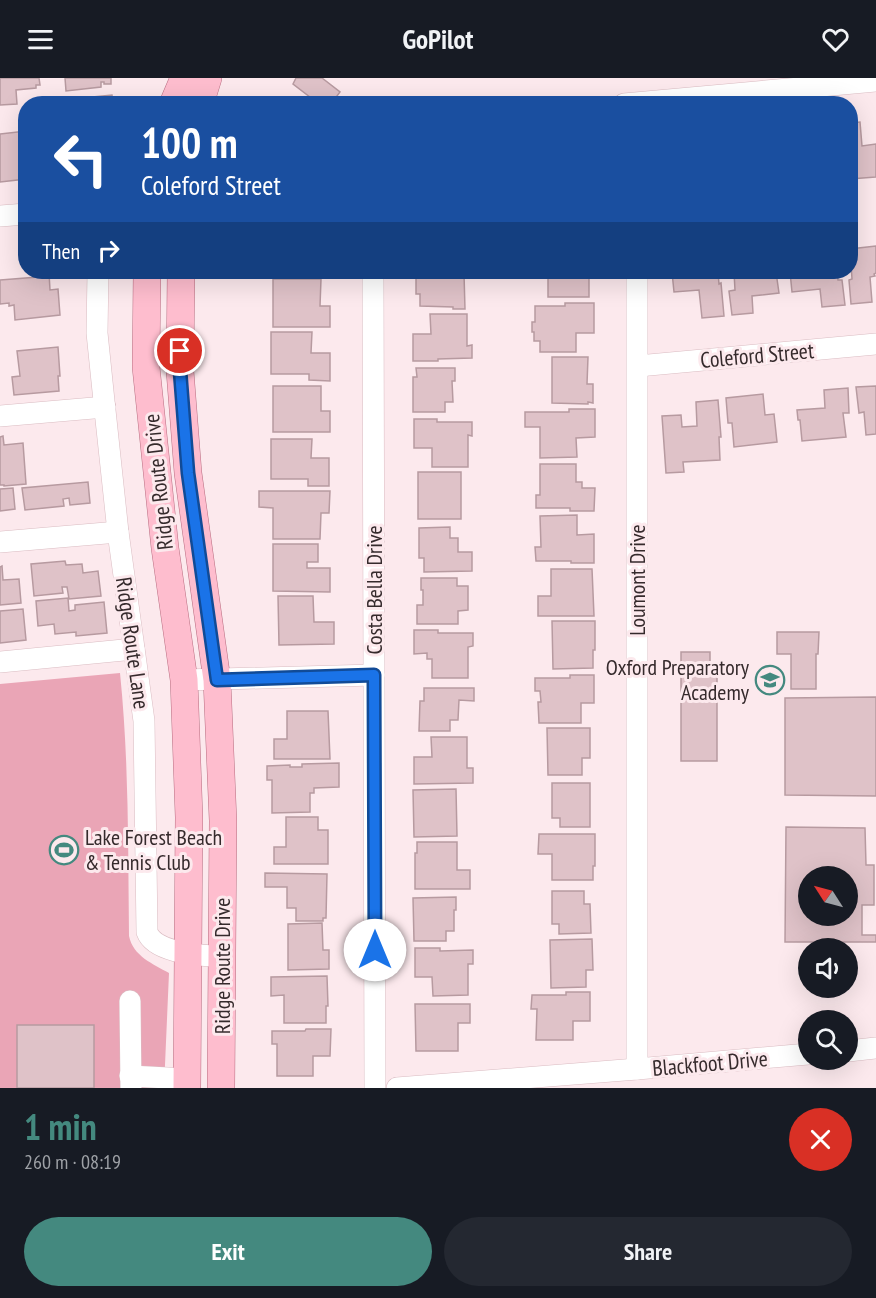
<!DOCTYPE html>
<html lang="en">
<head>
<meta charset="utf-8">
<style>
	:root { --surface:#171b24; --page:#242831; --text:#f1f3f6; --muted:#9ea1a6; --accent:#44897f }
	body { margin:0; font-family:"PT Sans Narrow",sans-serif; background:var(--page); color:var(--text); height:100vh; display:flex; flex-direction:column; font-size:22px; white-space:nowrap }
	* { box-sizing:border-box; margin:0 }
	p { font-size:20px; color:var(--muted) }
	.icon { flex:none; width:33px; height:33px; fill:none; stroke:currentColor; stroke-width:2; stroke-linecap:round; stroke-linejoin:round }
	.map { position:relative; height:1010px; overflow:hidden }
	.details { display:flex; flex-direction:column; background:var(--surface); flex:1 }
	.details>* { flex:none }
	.banner { position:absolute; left:18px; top:18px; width:840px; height:183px; border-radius:24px; box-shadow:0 6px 24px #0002; background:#1a4fa0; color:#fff; overflow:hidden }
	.needle { width:39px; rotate:306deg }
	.buttons { position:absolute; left:798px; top:788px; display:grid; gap:12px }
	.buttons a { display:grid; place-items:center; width:60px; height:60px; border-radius:50%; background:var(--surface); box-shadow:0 6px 24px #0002; font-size:30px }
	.pin { position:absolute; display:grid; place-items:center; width:51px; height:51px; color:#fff; margin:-26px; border:3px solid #fff; border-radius:50%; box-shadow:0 2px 6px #0007 }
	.me { position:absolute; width:66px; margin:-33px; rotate:0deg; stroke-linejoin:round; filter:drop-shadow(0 0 4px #0008) }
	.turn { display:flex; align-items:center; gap:21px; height:126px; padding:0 24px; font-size:27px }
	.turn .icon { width:78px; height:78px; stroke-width:2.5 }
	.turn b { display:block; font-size:42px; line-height:51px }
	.then { display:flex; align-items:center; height:57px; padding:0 24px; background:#0003; gap:12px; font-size:22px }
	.round { display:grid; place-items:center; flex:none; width:63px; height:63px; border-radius:32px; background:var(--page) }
	.summary { display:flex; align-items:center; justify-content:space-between; height:102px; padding:0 24px }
	h1 { font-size:36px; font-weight:800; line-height:45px; color:var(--accent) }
	.primary-button { display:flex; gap:12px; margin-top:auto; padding:12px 24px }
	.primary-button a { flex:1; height:69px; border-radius:36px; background:var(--accent); color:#fff; font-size:24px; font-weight:800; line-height:69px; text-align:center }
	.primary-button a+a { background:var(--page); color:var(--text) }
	header { display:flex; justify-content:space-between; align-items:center; height:78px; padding:0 24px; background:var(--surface); font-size:27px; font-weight:800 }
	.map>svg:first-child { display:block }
</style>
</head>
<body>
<header><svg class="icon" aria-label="menu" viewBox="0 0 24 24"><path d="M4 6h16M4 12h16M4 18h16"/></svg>GoPilot<svg class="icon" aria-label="heart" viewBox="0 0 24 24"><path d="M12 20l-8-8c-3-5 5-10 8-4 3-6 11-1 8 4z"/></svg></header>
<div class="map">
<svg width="876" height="1010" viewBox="0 0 876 1010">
	<rect width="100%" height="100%" fill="#fce9ed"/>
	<!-- green -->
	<path fill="#eaa5b6" d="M 120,595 C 129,682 128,771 129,858 C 133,878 153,886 169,895 L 164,1010 L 0,1010 L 0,606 Z"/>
	<!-- building -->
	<g fill="#dfc2c8" stroke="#b79aa0" stroke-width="1.5" fill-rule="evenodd">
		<polygon points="0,0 39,0 40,7 36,7 36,10 16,12 17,26 0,27"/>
		<polygon points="65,0 111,0 111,6 104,6 104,4 101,4 101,9 66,13"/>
		<polygon points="296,0 322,0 340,14 331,26 319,26 293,6"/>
		<polygon points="112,17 113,26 94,26 93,19"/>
		<polygon points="860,44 862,68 876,66 876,99 850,101 850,45"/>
		<polygon points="26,53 26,101 0,104 0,56"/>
		<polygon points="876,168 876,195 874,196 875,198 870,199 872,224 851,226 849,202 852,201 850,171"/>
		<polygon points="273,194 321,194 321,197 273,196"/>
		<polygon points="416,194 445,194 445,196 464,196 465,231 453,231 453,229 420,228 420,216 416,216"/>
		<polygon points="548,194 582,194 582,200 589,200 589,219 548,219"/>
		<polygon points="672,194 718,194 719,206 721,205 724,238 702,240 699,212 674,214"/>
		<polygon points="734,194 776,194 779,215 752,218 753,235 732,237 729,213 735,212"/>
		<polygon points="790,194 837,194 838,202 842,202 845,227 822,229 820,211 792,214"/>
		<polygon points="49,195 50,212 58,211 60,237 15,242 14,227 9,228 9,225 0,226 0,202 38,199 37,196"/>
		<polygon points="273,201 321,201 320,228 330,228 330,249 273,249"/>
		<polygon points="565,225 594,225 594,255 576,255 576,274 540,274 540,263 534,263 534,254 532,254 532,244 535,244 535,228 565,228"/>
		<polygon points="430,236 467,236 467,268 472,267 472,280 438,281 438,283 413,283 413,256 431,256"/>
		<polygon points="271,254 312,254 311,275 330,275 330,303 309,302 309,296 271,296"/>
		<polygon points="58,269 60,298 58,298 59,313 14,317 12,299 20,298 17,273"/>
		<polygon points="552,279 588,279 587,306 593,306 593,325 588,324 588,326 552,325"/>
		<polygon points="416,290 455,290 455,303 452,303 453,324 445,324 445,334 413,334 413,299 417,299"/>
		<polygon points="273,308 321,308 321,333 330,333 330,354 273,354"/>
		<polygon points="876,308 876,356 866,357 864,334 859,335 856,309"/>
		<polygon points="848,310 849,335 843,335 846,359 802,363 800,342 798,342 797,332 825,330 824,312"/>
		<polygon points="763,316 765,337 774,336 777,364 734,369 732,345 728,345 726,320"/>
		<polygon points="718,322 721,359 719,359 720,382 683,384 684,394 666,395 662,338 681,337 682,349 697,348 696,324"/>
		<polygon points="569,331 595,331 595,359 576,360 577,379 540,380 540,349 525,349 525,334 569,334"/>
		<polygon points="414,341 437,341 437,344 472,344 472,358 468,357 468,389 432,389 432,370 414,370"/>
		<polygon points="3,358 4,367 23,365 26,406 4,408 4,407 0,407 0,359"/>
		<polygon points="271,361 312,361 311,380 329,380 329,408 308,408 308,401 271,401"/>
		<polygon points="540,386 576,386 576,404 582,404 582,410 595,410 594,433 570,433 570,430 536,430 536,417 540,417"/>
		<rect x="418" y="394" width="43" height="47"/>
		<polygon points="88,404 90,425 70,427 69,420 63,421 64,428 25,432 22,410"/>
		<polygon points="13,410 15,431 0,433 0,411"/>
		<polygon points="259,413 330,413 329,435 321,435 320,461 273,461 273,430 259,429"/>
		<polygon points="577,437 577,457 594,456 594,485 571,485 571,483 536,483 535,469 541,469 540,438"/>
		<polygon points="450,449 450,460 458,460 458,474 472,474 472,493 424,494 424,480 419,480 419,450"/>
		<polygon points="273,466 318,466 318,484 307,484 307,490 330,490 330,514 273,513"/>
		<polygon points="65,483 66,487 82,486 83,495 98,493 101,518 69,521 67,509 62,509 63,515 34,518 31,486"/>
		<polygon points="2,488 3,502 19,501 21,525 0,527 0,489"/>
		<polygon points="551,491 592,491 594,538 538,538 538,518 551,518"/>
		<polygon points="421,500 457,500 457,508 468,508 468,532 458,533 458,546 417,546 417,527 423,527 423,512 421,512"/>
		<polygon points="278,518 313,518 314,544 334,544 334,566 279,567"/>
		<polygon points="68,520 69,533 75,532 75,527 104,524 107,555 76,558 76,554 55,556 54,546 38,548 36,523"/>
		<polygon points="23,531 26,562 0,565 0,533"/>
		<polygon points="552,543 595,543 595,572 593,572 593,590 553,591"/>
		<polygon points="414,552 438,552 438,555 473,555 473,568 468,569 468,600 432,600 432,581 427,581 427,575 414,576"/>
		<polygon points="777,554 819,554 818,576 816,576 816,611 791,611 791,576 777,576"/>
		<polygon points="681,574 710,574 710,587 717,587 717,683 681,683"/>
		<polygon points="570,597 594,597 594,625 581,625 581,645 539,645 538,624 541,624 540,613 535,613 535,600 570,600"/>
		<polygon points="424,610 474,610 474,623 459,622 458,642 450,642 450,653 419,653 420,623 424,623"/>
		<polygon points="876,619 876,718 785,717 785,620"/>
		<polygon points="287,633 328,633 330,681 274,681 274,661 287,661"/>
		<polygon points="547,650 590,650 590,680 582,680 582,697 548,697"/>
		<polygon points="431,659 467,659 467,690 473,690 473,705 414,706 414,679 432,679"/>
		<polygon points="339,685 339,709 314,710 314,715 310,715 310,734 272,735 272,702 267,702 267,688 290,687 290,689 302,689 302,686"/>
		<polygon points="552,705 590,705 590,749 560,749 560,740 552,740"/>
		<polygon points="456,711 457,758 414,759 413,712"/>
		<polygon points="286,739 318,739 318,752 328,752 328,786 274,786 274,769 286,769"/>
		<path d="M 786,749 L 865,750 L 866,787 L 874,787 L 874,827 L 862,827 L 862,857 L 876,857 L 876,864 L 785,864 ZM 808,798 L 848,798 L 848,837 L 808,837 Z"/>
		<polygon points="539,756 595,756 595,788 593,788 593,802 552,802 552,776 538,776"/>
		<polygon points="417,764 457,764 457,792 470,792 470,811 415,811 415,775 417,775"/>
		<polygon points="265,795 327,796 326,840 323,840 323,843 296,843 296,830 287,830 287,809 265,809"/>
		<polygon points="552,813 584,813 584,826 590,826 591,855 559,856 559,846 552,846"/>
		<polygon points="456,819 456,832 454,832 454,853 446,853 446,863 414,863 413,820"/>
		<polygon points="322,845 323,872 329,872 329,891 288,892 288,846"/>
		<polygon points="592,861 593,892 586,892 586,909 551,910 550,862"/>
		<polygon points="415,870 440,870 440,873 473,872 473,886 468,886 468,917 433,918 432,899 415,899"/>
		<polygon points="327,898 328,928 326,928 326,945 284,945 284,917 271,918 271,899"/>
		<polygon points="566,914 590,914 590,943 573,943 573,962 536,962 537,931 531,931 532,917 566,917"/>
		<polygon points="415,926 470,926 470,945 458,945 458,973 416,973"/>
		<rect x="17" y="947" width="77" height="63"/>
		<polygon points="306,951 331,951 330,978 313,978 313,998 277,998 277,966 272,966 272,953 305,953"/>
	</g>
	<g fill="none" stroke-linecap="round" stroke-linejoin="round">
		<!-- minor casing -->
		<g stroke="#dabcc2" stroke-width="22">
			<g id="minor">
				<polyline points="624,26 876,3"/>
				<polyline points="0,138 26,136"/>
				<path d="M 98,194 L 97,255 L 104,323 L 118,454 L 144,643 L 147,854 C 155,876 203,877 223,879"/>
				<polyline points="373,194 375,1010"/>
				<polyline points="637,194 637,991"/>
				<polyline points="638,288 876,266"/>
				<polyline points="0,338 105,329"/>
				<polyline points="0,464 118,454"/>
				<polyline points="0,584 134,571"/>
				<polyline points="184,602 374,597"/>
				<polyline points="130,923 131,1010"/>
				<polyline points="848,973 876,970"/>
				<polyline points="130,998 187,1001"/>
				<polyline points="397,1010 637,991 808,976"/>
			</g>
		</g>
		<!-- major casing -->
		<g stroke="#b86d80" stroke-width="28">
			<g id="major">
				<polyline points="173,26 184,0"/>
				<polyline points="200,26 208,0"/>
				<polyline points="147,194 146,289 165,470 184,602 189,739 187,1010"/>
				<polyline points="181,194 180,293 188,395 217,602 223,743 221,1010"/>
			</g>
		</g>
		<!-- minor -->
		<use href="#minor" stroke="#fff" stroke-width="21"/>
		<!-- major -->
		<use href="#major" stroke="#febdce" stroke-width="27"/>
	</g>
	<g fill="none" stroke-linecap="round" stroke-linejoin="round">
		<!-- route casing -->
		<g stroke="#114b97" stroke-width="15">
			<polyline id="route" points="180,273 180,293 188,395 217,602 374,597 375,872"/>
		</g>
		<!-- route -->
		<use href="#route" stroke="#1a73e8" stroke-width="10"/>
	</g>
	<!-- icons -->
	<defs>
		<g id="school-ring" transform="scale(1.5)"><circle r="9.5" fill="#fce9ed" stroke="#44897f" stroke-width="1.5"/><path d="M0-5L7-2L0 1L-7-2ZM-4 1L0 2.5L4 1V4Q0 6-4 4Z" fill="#44897f"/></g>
		<g id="stadium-ring" transform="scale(1.5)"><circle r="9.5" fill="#fce9ed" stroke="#44897f" stroke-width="1.5"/><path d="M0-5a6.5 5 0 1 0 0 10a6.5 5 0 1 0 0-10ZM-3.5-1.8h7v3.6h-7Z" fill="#44897f"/></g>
	</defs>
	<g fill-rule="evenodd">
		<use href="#school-ring" x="770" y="602"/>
		<use href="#stadium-ring" x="64" y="772"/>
	</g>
	<g text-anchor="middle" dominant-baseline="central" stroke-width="6" stroke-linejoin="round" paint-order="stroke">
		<!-- street labels -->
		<g font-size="22" fill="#352a2c" stroke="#fce9ed">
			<text transform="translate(757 277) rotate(-5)">Coleford Street</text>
			<text transform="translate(158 404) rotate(-96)">Ridge Route Drive</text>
			<text transform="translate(637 502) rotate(-90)">Loumont Drive</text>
			<text transform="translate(374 512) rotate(-90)">Costa Bella Drive</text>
			<text transform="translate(133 565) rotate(82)">Ridge Route Lane</text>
			<text transform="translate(222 888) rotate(-90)">Ridge Route Drive</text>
			<text transform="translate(710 985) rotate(-5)">Blackfoot Drive</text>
		</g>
		<!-- poi labels -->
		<g font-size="22" fill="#352a2c" stroke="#fce9ed" text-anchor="end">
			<text x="749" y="589">Oxford Preparatory<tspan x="749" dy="25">Academy</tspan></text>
			<text x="85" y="759" text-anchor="start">Lake Forest Beach<tspan x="85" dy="25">&amp; Tennis Club</tspan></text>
		</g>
	</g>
</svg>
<div class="buttons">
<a><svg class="needle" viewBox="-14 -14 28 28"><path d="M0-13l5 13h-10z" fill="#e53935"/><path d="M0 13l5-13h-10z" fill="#9ea1a6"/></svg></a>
<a><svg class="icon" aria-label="sound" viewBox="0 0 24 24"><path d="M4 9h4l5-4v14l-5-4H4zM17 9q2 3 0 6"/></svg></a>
<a><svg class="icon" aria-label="search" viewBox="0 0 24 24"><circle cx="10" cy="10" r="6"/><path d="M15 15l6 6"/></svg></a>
</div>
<div class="pin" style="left:180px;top:273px;background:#d93025"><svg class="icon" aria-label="arrive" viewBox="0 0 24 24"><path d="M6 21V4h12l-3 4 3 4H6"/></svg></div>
<svg class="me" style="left:375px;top:872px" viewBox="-20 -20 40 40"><circle r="19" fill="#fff"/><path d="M0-13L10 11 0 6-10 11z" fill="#1a73e8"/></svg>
<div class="banner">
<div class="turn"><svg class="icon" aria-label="left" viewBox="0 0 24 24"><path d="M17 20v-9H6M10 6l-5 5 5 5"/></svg><div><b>100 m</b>Coleford Street</div></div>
<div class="then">Then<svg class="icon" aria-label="right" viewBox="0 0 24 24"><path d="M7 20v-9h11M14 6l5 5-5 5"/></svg></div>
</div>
</div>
<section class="details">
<div class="summary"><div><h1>1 min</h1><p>260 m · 08:19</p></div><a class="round" style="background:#d93025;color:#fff"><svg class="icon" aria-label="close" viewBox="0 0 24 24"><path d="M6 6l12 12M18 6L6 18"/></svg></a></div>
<div class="primary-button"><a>Exit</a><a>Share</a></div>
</section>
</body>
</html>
